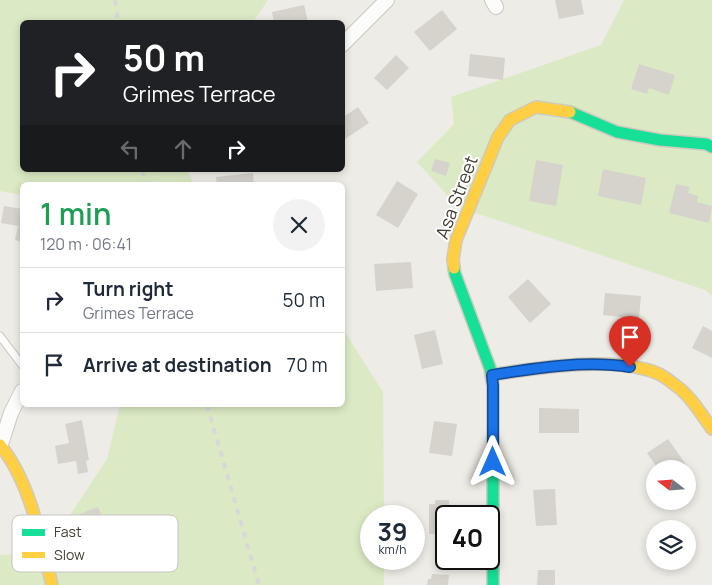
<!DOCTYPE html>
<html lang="en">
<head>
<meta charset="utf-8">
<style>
	:root { --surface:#fff; --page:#f2f2f3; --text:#1f2937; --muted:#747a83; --line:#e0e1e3 }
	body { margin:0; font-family:Manrope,sans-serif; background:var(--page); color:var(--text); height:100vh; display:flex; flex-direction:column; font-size:19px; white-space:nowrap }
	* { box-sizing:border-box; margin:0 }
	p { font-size:16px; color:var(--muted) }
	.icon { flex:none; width:28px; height:28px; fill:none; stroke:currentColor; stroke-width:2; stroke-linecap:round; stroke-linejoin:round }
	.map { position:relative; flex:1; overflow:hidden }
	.drawer { position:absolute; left:20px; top:182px; width:325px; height:225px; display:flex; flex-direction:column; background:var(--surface); border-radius:8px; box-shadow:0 2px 8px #0003 }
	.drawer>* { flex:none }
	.guide { position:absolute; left:20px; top:20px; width:325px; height:152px; border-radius:8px; box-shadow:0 2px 8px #0003; background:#202124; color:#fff; overflow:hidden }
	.needle { width:32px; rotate:287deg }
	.buttons { position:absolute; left:646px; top:460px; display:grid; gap:10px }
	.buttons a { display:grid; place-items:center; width:50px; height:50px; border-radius:50%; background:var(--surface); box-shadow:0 2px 8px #0003; font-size:25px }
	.speed { position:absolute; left:360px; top:505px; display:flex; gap:10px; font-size:25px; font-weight:700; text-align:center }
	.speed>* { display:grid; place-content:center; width:65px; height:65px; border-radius:50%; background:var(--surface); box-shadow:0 2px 8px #0003; line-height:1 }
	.speed small { font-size:12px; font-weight:400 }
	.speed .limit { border:2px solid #111; border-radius:8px; background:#fff; color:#111 }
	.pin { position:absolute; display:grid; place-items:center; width:42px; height:42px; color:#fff; margin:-51px -21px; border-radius:50% 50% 50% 0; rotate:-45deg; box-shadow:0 0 5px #0007 }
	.pin .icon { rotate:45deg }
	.me { position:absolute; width:55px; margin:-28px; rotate:0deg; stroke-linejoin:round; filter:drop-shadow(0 0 4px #0008) }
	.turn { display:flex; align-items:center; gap:18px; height:105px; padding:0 20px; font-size:22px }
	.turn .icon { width:65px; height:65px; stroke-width:2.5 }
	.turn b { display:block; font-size:35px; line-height:42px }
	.lanes { display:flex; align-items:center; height:48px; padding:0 20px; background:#0003; justify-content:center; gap:25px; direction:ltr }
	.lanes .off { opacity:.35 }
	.round { display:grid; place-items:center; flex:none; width:52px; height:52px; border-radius:26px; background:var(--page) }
	.headline { display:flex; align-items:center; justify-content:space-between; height:85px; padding:0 20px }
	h1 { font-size:30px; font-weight:600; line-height:38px; color:#1e9e55 }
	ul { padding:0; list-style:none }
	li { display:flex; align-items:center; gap:15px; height:65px; padding:0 20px; border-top:1px solid var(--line) }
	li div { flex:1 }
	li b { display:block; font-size:19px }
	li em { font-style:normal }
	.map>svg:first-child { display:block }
</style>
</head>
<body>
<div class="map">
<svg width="712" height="585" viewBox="0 0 712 585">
	<rect width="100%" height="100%" fill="#eeece6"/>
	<!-- green -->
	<g fill="#dbeac4">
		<polygon points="0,0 268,0 253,22 22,22 22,170 187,170 194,185 22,185 22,195 0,191"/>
		<polygon points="624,0 712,0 712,296 705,290 458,207 417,162 454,124 451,97 601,45"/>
		<polygon points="343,329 383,392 384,516 371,516 371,559 384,559 384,585 0,585 0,555 45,553 107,459 120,405 342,405"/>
	</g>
	<!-- building -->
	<g fill="#d6d3cd">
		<polygon points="555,0 581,0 584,14 559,19"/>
		<polygon points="304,5 308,22 274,22 272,12"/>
		<polygon points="442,10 457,29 430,51 414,32"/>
		<polygon points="470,54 505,58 503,80 468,76"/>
		<polygon points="396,55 409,68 387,90 374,78"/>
		<polygon points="639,64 675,75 669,95 649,88 647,94 631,89"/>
		<polygon points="358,107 369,123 342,141 342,118"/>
		<polygon points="435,159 450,163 446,176 431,171"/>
		<polygon points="536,160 563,165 556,206 529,201"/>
		<polygon points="603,169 646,178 641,205 598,196"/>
		<polygon points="253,173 254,185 217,185 216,177"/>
		<polygon points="397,181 418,194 398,228 376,215"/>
		<polygon points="676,184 690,187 688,193 698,196 697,202 712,206 709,223 669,213"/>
		<polygon points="4,206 22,209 22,242 15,240 18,226 1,223"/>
		<polygon points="411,262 413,288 376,291 374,264"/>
		<polygon points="528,279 551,304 530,323 508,297"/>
		<polygon points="605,293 641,296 639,319 603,315"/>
		<polygon points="703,326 712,331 712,358 692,348"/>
		<polygon points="435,330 443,364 422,369 414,335"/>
		<polygon points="539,408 579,409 579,433 539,433"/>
		<polygon points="82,420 89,460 86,461 88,472 78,474 76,461 58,464 55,446 69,443 65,424"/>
		<polygon points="434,421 457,424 452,456 429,453"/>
		<polygon points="668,439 687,466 683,469 658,469 647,453"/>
		<polygon points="555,489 557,525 536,526 533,490"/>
		<polygon points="435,500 449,500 449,516 446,516 446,534 429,534 429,504 435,504"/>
		<polygon points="98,507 109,534 88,542 77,515"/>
		<polygon points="538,570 555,570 555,585 537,585"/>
		<polygon points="432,574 449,575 448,585 427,585 428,579 431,579"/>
	</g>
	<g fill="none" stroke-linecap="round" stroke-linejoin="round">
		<!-- lane casing -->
		<g stroke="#cac8c2" stroke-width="9">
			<polyline id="lane" points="0,336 22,365"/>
		</g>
		<!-- street casing -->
		<g stroke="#cac8c2" stroke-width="16">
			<g id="street">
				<polyline points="492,0 496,7"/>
				<polyline points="342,45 387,0"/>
				<polyline points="1,444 11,413 22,391"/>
			</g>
		</g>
		<!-- fast casing -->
		<g stroke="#cfcabe" stroke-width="14">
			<g id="fast">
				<polyline points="570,112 617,132 660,140 706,144 712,147"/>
				<polyline points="454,268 455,274 490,368 493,386 493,585"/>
			</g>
		</g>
		<!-- slow casing -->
		<g stroke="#cfcabe" stroke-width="14">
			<g id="slow">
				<polyline points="454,268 453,259 456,240 498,137 510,120 536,107 570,112"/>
				<path d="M 491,375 C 536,368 600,358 644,369 C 655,371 667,378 675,385 C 691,396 701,414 712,429"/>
				<path d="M 0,445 C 30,481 41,540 52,585"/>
			</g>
		</g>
		<!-- lane -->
		<use href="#lane" stroke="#fcfcfb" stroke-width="7"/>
		<!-- street -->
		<use href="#street" stroke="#fcfcfb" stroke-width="14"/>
		<!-- fast -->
		<use href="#fast" stroke="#16e098" stroke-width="11"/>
		<!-- slow -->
		<use href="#slow" stroke="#ffcf43" stroke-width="11"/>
		<!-- rail -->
		<g stroke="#d8d8d7" stroke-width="4" stroke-dasharray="6 6" stroke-linecap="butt">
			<polyline points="115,0 118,22"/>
			<polyline points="142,170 146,185"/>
			<polyline points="207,405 259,585"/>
		</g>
	</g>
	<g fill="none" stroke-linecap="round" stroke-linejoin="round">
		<!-- route casing -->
		<g stroke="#114b97" stroke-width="12">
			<path id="route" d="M 493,462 L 493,386 L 492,375 C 536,368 586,360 630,367"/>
		</g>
		<!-- route -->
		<use href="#route" stroke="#1a73e8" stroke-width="9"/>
	</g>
	<g text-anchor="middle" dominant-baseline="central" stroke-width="4" stroke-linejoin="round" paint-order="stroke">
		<!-- street labels -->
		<g font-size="18" fill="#433d32" stroke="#fff">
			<text transform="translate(456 197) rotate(-69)">Asa Street</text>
		</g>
	</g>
	<!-- legend -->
	<rect x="12" y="515" width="166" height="57" rx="8" fill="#fff" stroke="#c7c5c2" stroke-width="1"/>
	<rect x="22" y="529" width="23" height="7" fill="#16e098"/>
	<rect x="22" y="552" width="23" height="6" fill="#ffcf43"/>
	<g font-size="14" fill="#433d32">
		<text x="54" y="537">Fast</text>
		<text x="54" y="560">Slow</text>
	</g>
</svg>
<div class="buttons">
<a><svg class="needle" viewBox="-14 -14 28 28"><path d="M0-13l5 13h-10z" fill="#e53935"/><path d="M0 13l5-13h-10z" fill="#747a83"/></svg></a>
<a><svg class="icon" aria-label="layers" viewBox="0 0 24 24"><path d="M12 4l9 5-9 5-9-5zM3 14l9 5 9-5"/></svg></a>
</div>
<div class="speed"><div>39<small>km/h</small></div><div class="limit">40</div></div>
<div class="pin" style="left:630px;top:367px;background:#d93025"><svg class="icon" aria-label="arrive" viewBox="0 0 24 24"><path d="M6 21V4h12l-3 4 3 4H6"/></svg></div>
<svg class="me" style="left:493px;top:462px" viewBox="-20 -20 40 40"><path d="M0-17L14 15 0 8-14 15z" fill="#1a73e8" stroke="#fff" stroke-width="4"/></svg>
<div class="guide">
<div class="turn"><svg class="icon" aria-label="right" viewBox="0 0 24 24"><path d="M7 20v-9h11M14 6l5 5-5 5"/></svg><div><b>50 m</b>Grimes Terrace</div></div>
<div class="lanes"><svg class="icon off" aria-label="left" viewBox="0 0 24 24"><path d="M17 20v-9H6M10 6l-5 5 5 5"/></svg><svg class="icon off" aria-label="ahead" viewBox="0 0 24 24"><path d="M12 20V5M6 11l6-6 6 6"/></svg><svg class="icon" aria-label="right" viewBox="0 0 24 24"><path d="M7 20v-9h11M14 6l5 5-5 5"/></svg></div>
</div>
<section class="drawer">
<div class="headline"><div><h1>1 min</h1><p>120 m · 06:41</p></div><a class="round"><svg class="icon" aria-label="close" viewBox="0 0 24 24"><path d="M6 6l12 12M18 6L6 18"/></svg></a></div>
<ul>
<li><svg class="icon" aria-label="right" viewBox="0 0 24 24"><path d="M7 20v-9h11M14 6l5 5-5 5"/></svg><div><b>Turn right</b><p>Grimes Terrace</p></div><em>50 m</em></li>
<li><svg class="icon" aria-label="arrive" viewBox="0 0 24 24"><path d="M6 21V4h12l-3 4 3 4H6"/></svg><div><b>Arrive at destination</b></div><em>70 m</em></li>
</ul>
</section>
</div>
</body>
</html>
